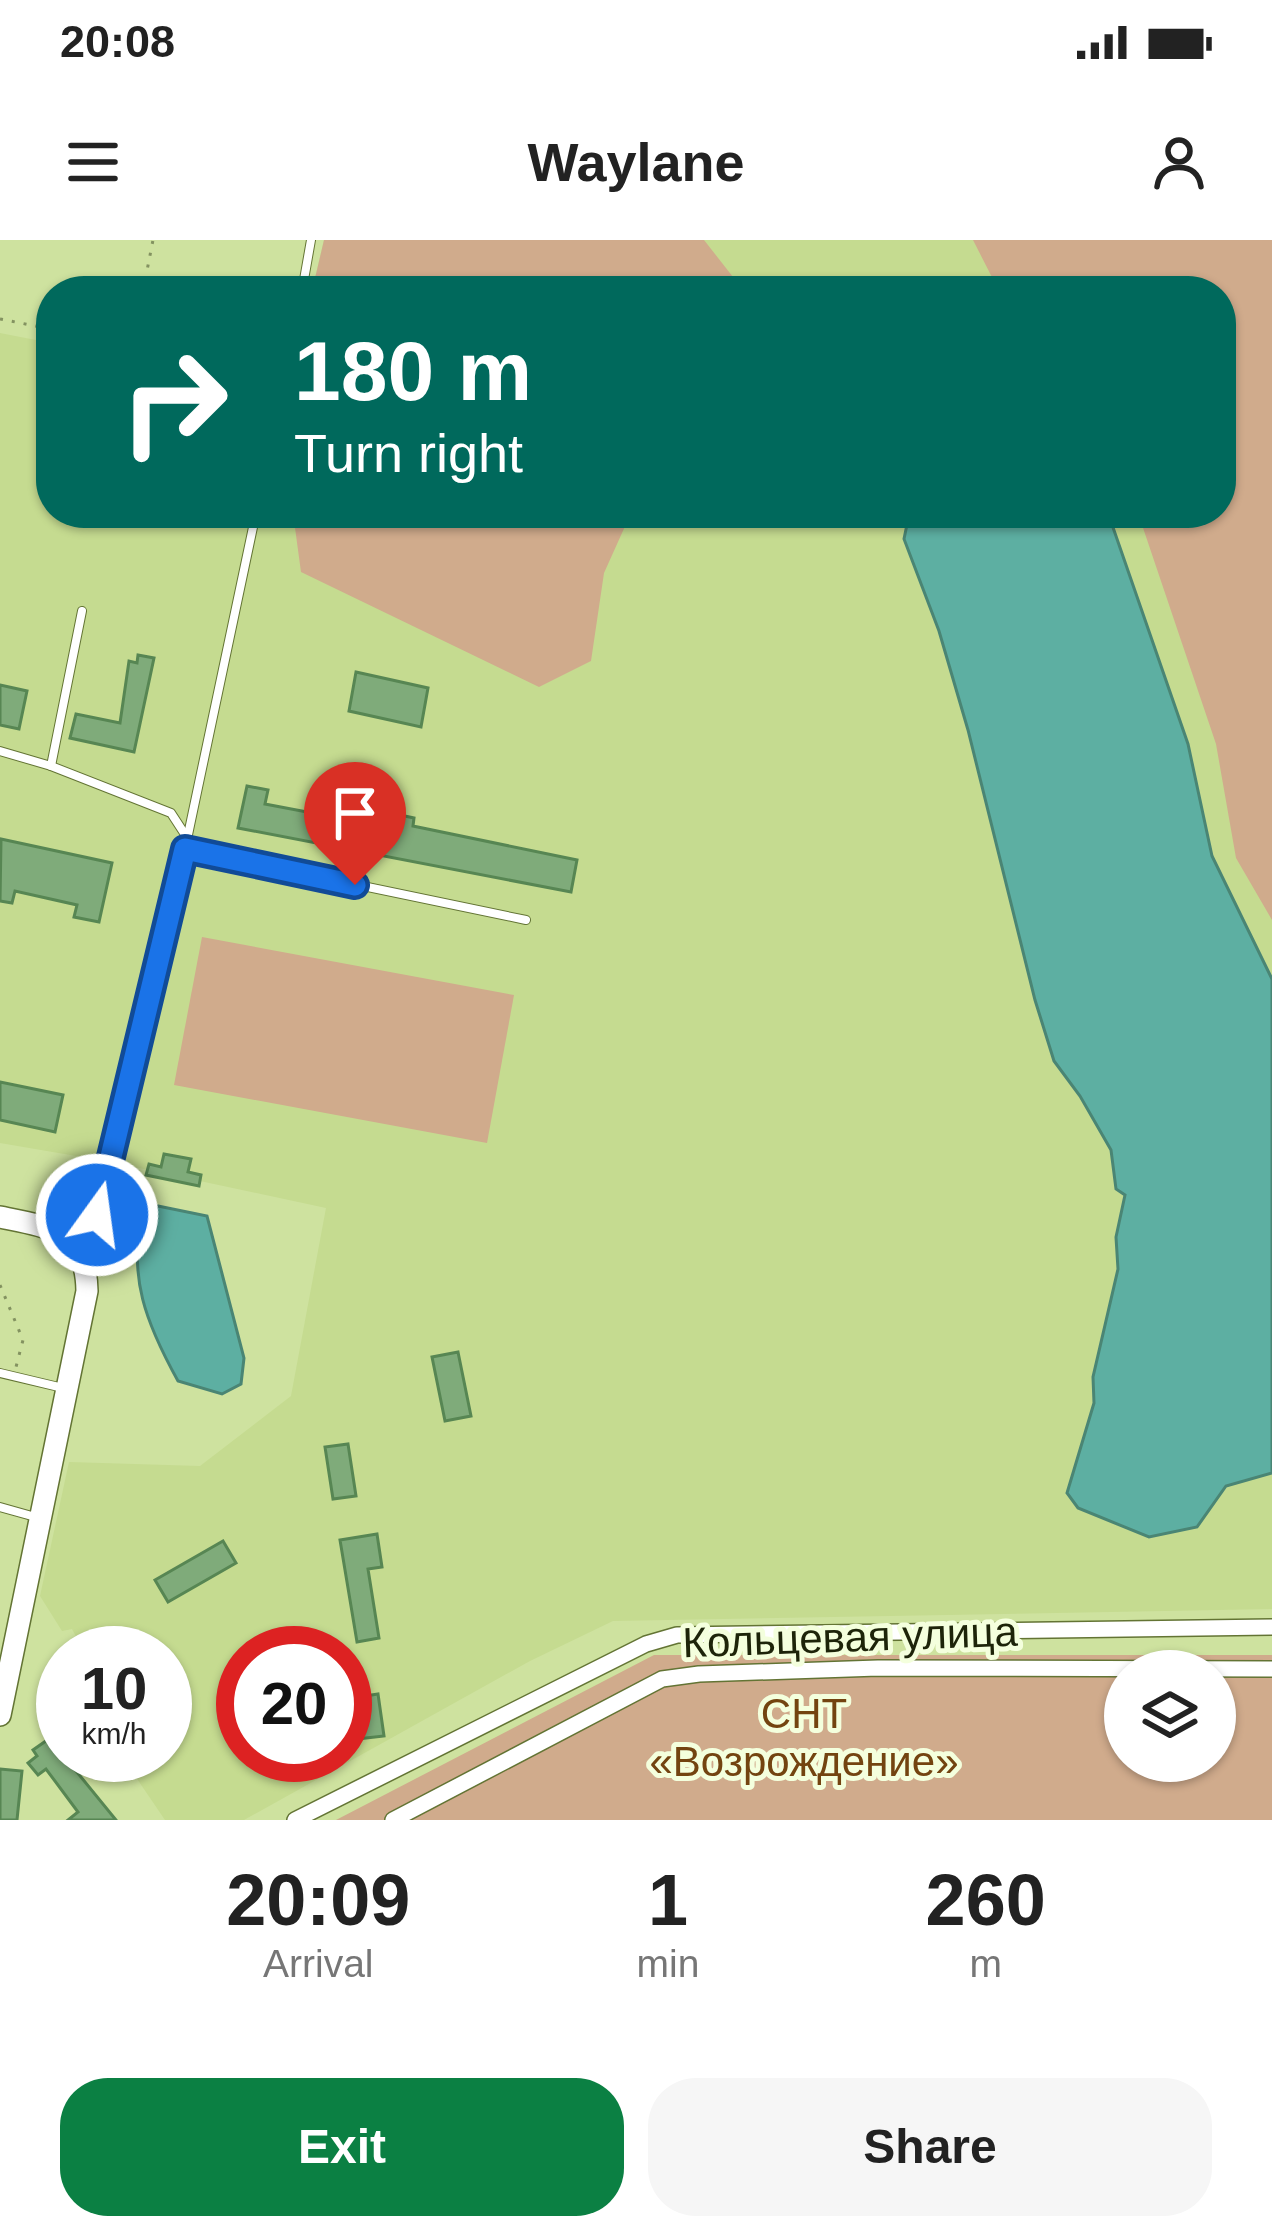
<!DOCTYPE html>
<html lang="en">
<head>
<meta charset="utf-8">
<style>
	:root { --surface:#fff; --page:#f6f6f6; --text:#222; --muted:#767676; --accent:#0b8043 }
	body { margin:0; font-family:Helvetica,sans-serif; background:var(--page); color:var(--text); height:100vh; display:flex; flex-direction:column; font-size:45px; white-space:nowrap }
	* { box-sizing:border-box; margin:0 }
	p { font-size:39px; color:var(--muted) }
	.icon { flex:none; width:66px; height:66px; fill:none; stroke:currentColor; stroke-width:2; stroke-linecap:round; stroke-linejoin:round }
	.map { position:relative; height:1580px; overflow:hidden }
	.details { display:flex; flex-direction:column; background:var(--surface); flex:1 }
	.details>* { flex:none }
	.banner { position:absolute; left:36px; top:36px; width:1200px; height:252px; border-radius:48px; box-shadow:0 3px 9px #0004; background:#00695c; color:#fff; overflow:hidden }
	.fabs { position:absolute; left:1104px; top:1410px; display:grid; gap:24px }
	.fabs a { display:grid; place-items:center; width:132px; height:132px; border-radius:50%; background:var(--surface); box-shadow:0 3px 9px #0004; font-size:60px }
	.speed { position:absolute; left:36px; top:1386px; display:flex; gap:24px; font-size:60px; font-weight:700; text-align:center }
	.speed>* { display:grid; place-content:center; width:156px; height:156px; border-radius:50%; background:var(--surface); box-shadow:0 3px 9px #0004; line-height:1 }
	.speed small { font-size:30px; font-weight:400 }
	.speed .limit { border:18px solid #d22; background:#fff; color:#111 }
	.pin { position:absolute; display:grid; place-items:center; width:102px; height:102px; color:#fff; margin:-123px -51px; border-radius:50% 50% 50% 0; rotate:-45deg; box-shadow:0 0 12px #0007 }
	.pin .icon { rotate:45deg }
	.me { position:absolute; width:132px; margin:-66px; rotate:14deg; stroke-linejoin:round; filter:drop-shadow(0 0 9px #0008) }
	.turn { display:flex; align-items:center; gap:42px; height:252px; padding:0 60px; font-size:54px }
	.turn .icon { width:156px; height:156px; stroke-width:2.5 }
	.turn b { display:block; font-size:84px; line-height:102px }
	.eta { display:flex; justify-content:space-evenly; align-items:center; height:204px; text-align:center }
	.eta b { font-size:72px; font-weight:700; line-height:84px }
	.button { display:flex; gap:24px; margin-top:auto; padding:24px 60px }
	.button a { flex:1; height:138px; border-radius:48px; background:var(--accent); color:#fff; font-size:48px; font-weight:700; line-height:138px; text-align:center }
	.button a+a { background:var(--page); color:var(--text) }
	.status { display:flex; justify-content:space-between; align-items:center; height:84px; padding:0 60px; background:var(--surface); direction:ltr }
	.status svg { height:33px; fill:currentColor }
	header { display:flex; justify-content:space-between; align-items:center; height:156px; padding:0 60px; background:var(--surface); font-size:54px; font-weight:700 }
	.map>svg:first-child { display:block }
</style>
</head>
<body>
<div class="status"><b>20:08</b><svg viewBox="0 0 49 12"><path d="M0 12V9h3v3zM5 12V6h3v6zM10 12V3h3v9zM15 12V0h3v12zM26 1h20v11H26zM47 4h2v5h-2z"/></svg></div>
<header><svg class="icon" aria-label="menu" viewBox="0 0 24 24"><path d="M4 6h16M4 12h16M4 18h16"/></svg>Waylane<svg class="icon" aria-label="person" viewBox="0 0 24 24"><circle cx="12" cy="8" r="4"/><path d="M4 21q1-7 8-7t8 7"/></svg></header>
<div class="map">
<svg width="1272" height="1580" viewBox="0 0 1272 1580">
	<rect width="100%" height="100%" fill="#cee29f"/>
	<!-- built -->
	<path fill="#c5db90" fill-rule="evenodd" d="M 324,0 L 1272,0 L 1272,1369 L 613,1381 L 530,1421 L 244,1580 L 165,1580 L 131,1530 L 135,1525 L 128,1515 L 165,1515 L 165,1413 L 85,1413 L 72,1389 L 62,1391 L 40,1356 L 69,1222 L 200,1226 L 291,1156 L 326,968 L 111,922 L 0,903 L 0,93 L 51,103 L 51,273 L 1221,273 L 1221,51 L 312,51 ZM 243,1413 L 345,1413 L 345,1515 L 243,1515 Z"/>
	<!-- green -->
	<g fill="#d0ab8c" fill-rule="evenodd">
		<polygon points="324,0 704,0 744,51 312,51"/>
		<polygon points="973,0 1272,0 1272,680 1236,618 1216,504 1138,273 1221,273 1221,51 999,51"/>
		<polygon points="293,273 631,273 604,333 591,421 539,447 301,332"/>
		<polygon points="202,697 514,755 487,903 174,845"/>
		<path d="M 654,1415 L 1272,1415 L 1272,1580 L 336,1580 ZM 1125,1431 L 1215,1431 L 1215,1521 L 1125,1521 Z"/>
	</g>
	<!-- water -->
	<g fill="#5dafa2" stroke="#4a8574" stroke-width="3">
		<polygon points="913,273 1108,273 1188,504 1212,616 1272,739 1272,1233 1226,1246 1197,1287 1149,1297 1078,1268 1067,1253 1094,1163 1093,1137 1118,1029 1116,997 1125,955 1116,949 1111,910 1080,856 1054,821 1035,760 968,490 939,391 904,299 909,275"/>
		<path d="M 158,966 L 207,976 L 244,1118 L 241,1144 L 222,1154 L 178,1141 C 147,1085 126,1035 144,971 Z"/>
	</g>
	<!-- building -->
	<g fill="#7fab7a" stroke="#578653" stroke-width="3">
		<polygon points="138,415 154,418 134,512 70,498 76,474 120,483 129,421 137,423"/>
		<polygon points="356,432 428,448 421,487 349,471"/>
		<polygon points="0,445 27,451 19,489 0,485"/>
		<polygon points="247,546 268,550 265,564 307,572 310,558 353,566 351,579 388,587 391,573 414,578 413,586 577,620 571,652 238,588"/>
		<polygon points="1,599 112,623 99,682 74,677 77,665 15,651 12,663 0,661"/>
		<polygon points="0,842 63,855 55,892 0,880"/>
		<polygon points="164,914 191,919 188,932 201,935 199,946 146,935 149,924 161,927"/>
		<polygon points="458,1112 471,1176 445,1181 432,1117"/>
		<polygon points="348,1204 356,1256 333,1259 325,1207"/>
		<polygon points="377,1294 382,1327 368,1329 379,1398 357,1402 340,1300"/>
		<polygon points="223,1301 236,1323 168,1362 155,1340"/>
		<polygon points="378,1454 384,1496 357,1499 352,1458"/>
		<polygon points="53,1496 63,1515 116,1580 68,1580 78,1572 46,1529 38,1535 28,1523 37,1516 33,1510"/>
		<polygon points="0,1529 22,1531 17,1580 0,1580"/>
	</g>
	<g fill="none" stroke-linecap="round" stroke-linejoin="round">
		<!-- lane casing -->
		<g stroke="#637434" stroke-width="10">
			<g id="lane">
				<polyline points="302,51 311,0"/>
				<polyline points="0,511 51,526 171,573 186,596"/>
				<polyline points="51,526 82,371"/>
				<polyline points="185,609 526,680"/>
				<polyline points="97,975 185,609 256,273"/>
				<polyline points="0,1133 63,1148"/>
				<polyline points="0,1267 39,1278"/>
			</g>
		</g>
		<!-- street casing -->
		<g stroke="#637434" stroke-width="18">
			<g id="street">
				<polyline points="295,1580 646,1404 677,1395 1272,1387"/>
				<polyline points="393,1580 662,1439 699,1434 878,1428 1272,1429"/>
			</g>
		</g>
		<!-- secondary casing -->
		<g stroke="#637434" stroke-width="24">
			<path id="secondary" d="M 0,977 C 50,987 86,991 87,1051 L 0,1475"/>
		</g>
		<!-- path -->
		<g stroke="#839260" stroke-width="3" stroke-dasharray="3 9" stroke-linecap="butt">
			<polyline points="143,51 153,0"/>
			<polyline points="0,79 51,89"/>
			<polyline points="0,1045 23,1100 16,1127"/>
		</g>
		<!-- lane -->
		<use href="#lane" stroke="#fff" stroke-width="8"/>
		<!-- street -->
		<use href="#street" stroke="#fff" stroke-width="15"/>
		<!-- secondary -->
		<use href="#secondary" stroke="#fff" stroke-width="21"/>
	</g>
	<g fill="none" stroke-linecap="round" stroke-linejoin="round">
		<!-- route casing -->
		<g stroke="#114b97" stroke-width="30">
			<polyline id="route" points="97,975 185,609 355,645"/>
		</g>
		<!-- route -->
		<use href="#route" stroke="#1a73e8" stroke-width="21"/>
	</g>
	<g text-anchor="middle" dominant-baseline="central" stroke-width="10" stroke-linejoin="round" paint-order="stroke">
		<!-- street labels -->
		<g font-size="42" fill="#1d2409" stroke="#f4ffdd">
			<text transform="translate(850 1397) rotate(-2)">Кольцевая улица</text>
		</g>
		<!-- park labels -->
		<g font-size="42" fill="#734410" stroke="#f4ffdd">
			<text x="804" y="1473">СНТ<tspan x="804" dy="48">«Возрождение»</tspan></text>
		</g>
	</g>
</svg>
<div class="fabs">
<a><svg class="icon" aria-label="layers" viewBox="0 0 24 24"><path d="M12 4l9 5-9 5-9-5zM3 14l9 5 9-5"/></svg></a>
</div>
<div class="speed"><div>10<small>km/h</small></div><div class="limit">20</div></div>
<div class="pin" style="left:355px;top:645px;background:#d93025"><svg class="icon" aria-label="arrive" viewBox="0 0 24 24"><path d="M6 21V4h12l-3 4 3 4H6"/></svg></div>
<svg class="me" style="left:97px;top:975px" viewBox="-20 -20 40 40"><circle r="17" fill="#1a73e8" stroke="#fff" stroke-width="3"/><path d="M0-11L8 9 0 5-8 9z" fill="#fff"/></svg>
<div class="banner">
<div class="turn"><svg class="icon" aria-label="right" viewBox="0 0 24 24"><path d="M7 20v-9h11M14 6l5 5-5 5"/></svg><div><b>180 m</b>Turn right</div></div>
</div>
</div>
<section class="details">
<div class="eta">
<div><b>20:09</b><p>Arrival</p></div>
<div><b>1</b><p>min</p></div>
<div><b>260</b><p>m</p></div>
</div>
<div class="button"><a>Exit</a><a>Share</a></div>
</section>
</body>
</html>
